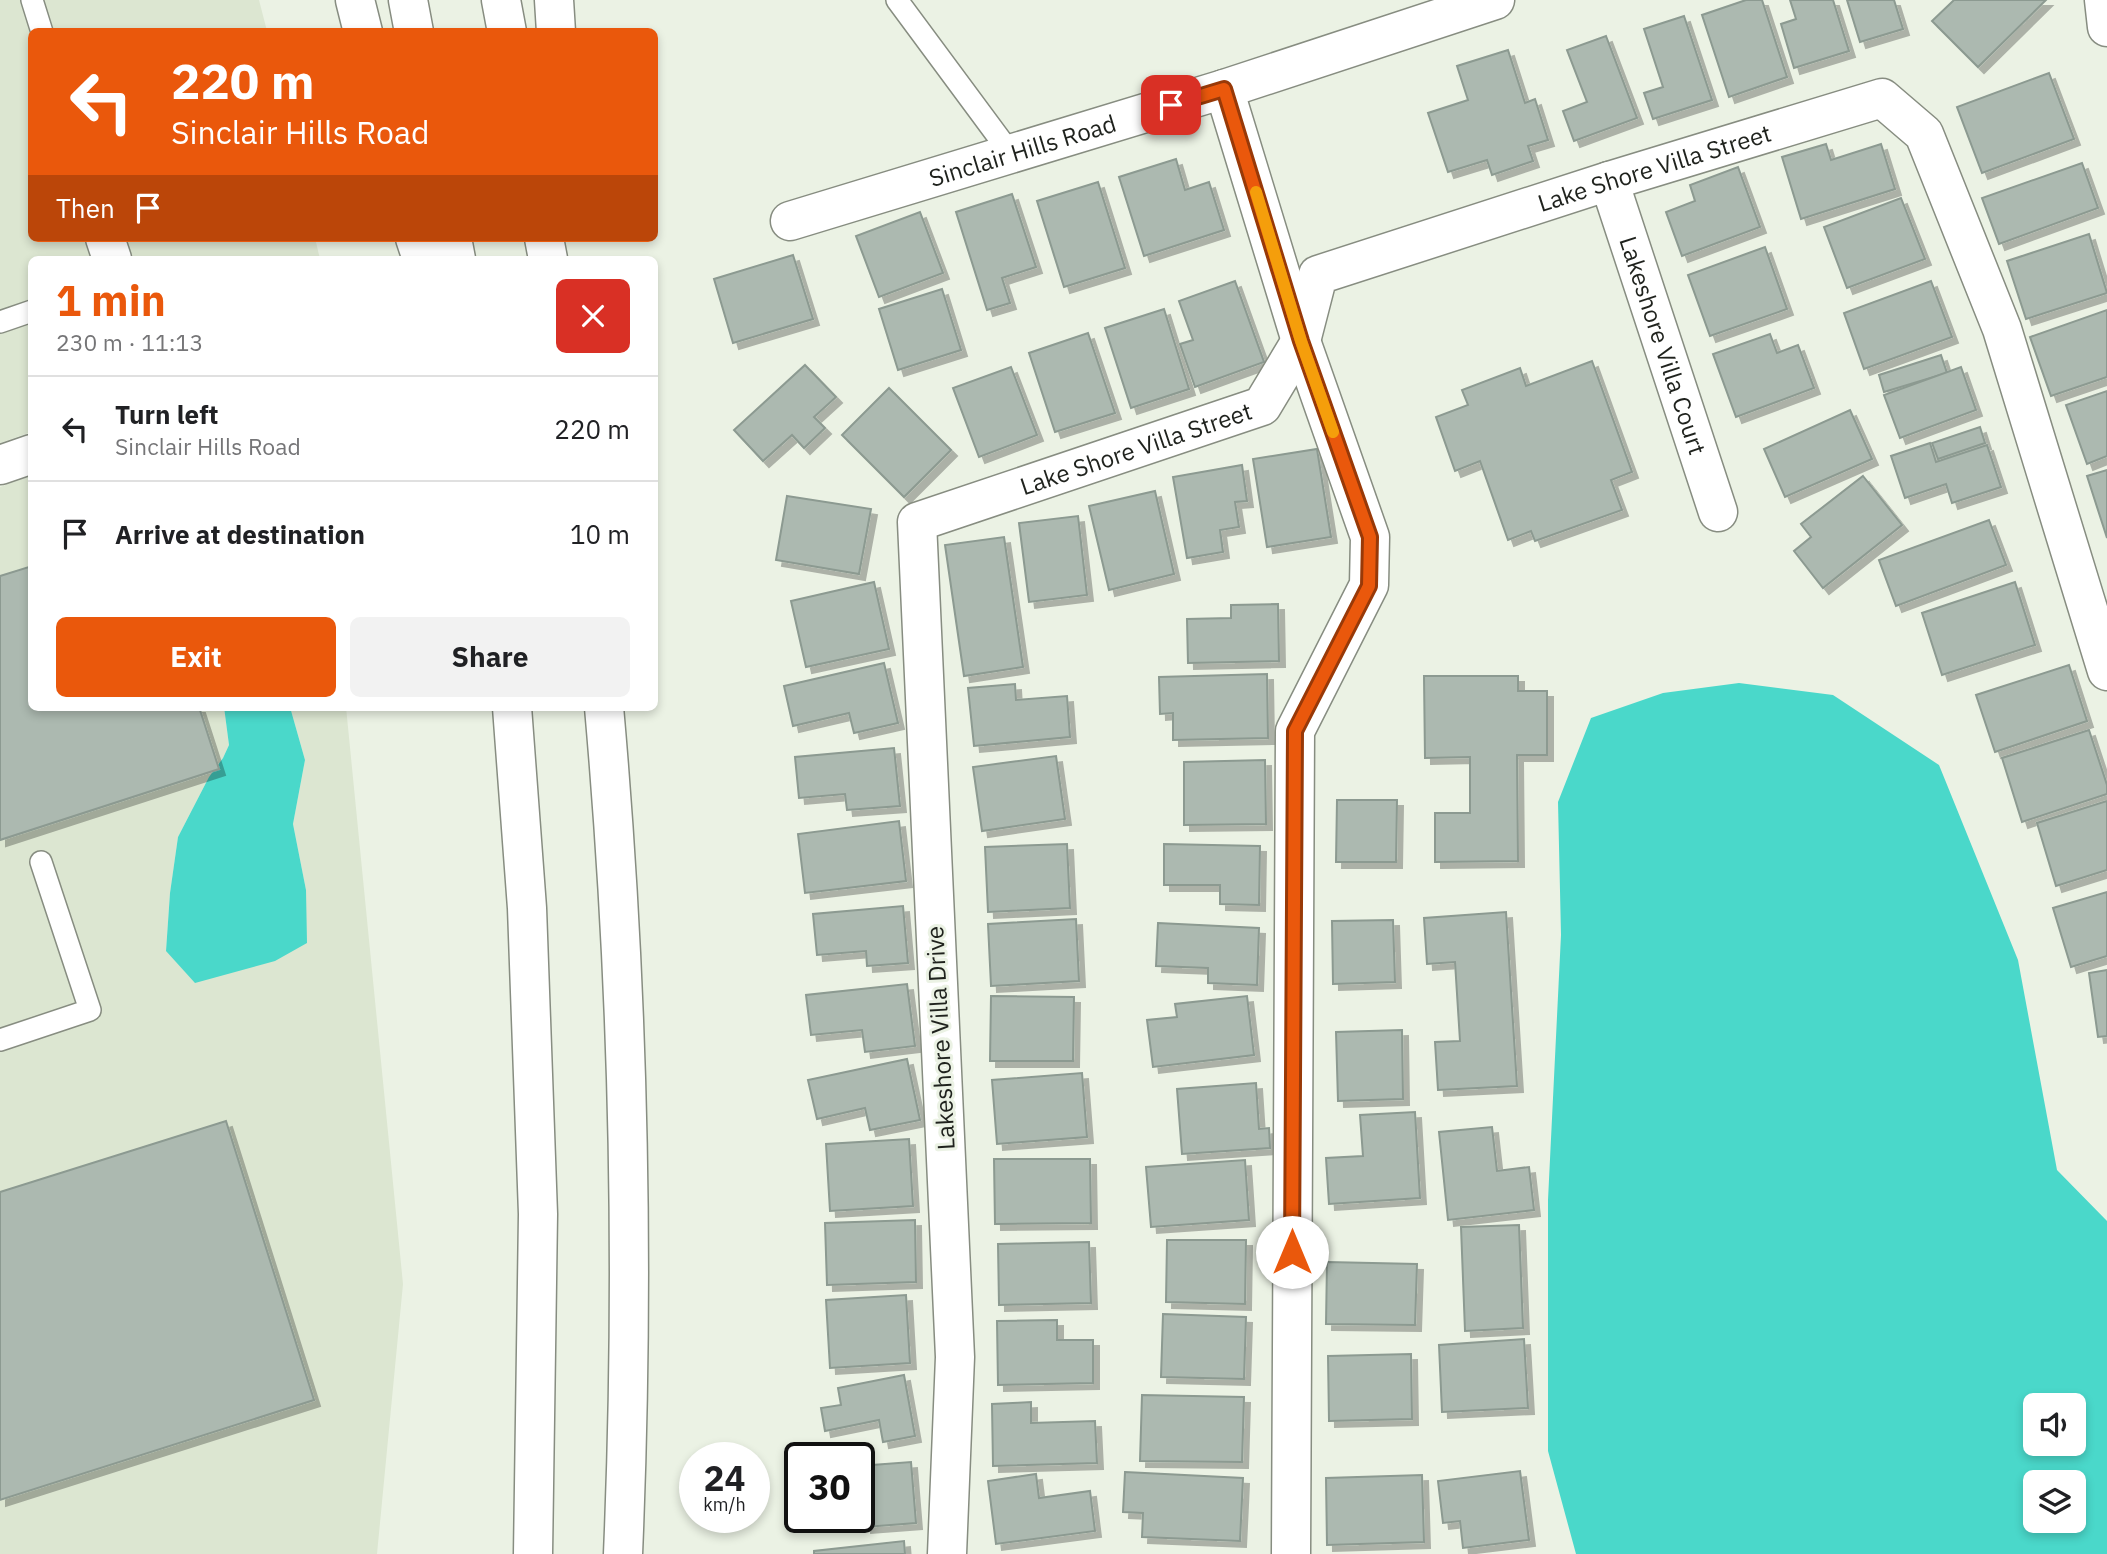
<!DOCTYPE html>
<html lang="en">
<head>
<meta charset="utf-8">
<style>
	:root { --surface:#fff; --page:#f2f2f2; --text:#202124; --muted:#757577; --line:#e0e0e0; --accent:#ea580c }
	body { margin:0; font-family:"IBM Plex Sans",sans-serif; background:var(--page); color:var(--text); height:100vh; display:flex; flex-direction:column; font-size:26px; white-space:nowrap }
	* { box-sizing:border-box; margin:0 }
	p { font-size:23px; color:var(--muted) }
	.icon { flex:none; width:38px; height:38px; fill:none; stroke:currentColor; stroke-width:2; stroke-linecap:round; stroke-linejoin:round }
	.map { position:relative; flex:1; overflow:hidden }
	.details { position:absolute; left:28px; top:256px; width:630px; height:455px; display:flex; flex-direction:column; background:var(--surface); border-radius:10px; box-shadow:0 4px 10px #0003 }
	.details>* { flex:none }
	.banner { position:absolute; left:28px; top:28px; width:630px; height:214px; border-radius:10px; box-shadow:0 4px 10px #0003; background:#ea580c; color:#fff; overflow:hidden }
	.tools { position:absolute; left:2023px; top:1393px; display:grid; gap:14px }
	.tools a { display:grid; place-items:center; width:63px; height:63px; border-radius:10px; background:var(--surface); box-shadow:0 4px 10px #0003; font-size:35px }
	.speed { position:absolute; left:679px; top:1442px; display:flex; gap:14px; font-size:35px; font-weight:700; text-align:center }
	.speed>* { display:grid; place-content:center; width:91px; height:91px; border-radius:50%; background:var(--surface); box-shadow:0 4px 10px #0003; line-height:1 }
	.speed small { font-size:18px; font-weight:400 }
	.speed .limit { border:4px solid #111; border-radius:10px; background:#fff; color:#111 }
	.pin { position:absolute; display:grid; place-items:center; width:60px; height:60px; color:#fff; margin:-30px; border-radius:14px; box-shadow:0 4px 10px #0006 }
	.me { position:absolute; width:77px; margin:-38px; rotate:0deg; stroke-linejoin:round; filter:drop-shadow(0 0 5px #0008) }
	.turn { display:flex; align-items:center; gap:24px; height:147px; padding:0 28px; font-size:32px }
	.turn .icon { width:91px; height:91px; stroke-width:2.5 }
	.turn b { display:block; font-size:49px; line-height:60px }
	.then { display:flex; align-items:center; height:66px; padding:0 28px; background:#0003; gap:14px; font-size:26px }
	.round { display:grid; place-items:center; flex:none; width:74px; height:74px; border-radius:10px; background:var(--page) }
	.head { display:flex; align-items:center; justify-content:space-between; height:119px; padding:0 28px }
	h1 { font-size:42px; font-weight:800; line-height:52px; color:var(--accent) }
	.button { display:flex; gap:14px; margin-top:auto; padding:14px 28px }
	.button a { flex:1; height:80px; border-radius:10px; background:var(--accent); color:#fff; font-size:28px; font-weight:800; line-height:80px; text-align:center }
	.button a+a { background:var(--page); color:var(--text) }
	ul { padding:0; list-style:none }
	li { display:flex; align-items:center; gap:21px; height:105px; padding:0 28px; border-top:2px solid var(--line) }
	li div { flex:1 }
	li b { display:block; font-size:26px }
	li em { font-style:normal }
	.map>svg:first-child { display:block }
</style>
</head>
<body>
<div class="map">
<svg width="2107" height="1554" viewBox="0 0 2107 1554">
	<defs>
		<filter id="shadow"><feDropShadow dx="6" dy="6" stdDeviation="0" flood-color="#0004"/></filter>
	</defs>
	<rect width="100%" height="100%" fill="#ebf2e4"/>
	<!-- built -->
	<g fill="#dce6d1">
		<polygon points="0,0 259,0 267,31 32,32 32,238 84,238 91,259 32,259 31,432 0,443"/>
		<polygon points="123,238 315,238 320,259 130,259"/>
		<polygon points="31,476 32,707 224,707 229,745 223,758 209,777 178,837 170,893 166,951 306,890 293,824 305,760 290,707 346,707 403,1284 377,1554 0,1554 0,487"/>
	</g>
	<!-- water -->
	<g fill="#4ad8ca" fill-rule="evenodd">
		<path d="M 1739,683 L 1833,695 L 1939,765 L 2018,960 L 2057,1170 L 2107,1221 L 2107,1554 L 1576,1554 L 1548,1451 L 1548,1200 L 1561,935 L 1558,802 L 1591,718 L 1663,693 ZM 2035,1405 L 2074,1405 L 2074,1444 L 2035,1444 ZM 2035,1482 L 2074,1482 L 2074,1521 L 2035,1521 Z"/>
		<polygon points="224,707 290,707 305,760 293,824 306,890 307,943 275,961 195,983 166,951 170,893 178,837 209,777 223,758 229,745"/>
	</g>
	<!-- building -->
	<g fill="#acb9b0" stroke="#8c9a91" stroke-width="2" filter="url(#shadow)">
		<polygon points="1746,0 1762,0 1787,77 1729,97 1702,15"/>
		<polygon points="1790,0 1833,0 1849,51 1794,68 1781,24 1796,19"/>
		<polygon points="1847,0 1894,0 1903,29 1860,42"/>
		<polygon points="1954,0 2046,0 1978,67 1932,21"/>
		<polygon points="1684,16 1712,100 1653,119 1644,93 1663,87 1644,29"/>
		<polygon points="1606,36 1637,118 1574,141 1563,111 1587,102 1567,50"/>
		<polygon points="1508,50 1525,103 1535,99 1548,140 1528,146 1533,161 1492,175 1487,160 1448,172 1428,113 1468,100 1457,66"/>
		<polygon points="2049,73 2074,139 1982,173 1957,107"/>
		<polygon points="1826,144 1831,160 1881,144 1895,189 1801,219 1782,157"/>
		<polygon points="1176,159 1185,190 1209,182 1224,230 1144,256 1119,177"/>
		<polygon points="2082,163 2098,208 1999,244 1982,198"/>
		<polygon points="1738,167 1760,227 1682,256 1666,212 1695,201 1690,185"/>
		<polygon points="1098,182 1125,268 1064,287 1037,201"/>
		<polygon points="1012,194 1036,267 1002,278 1010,303 987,310 956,212"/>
		<polygon points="1901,198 1925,259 1847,288 1824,227"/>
		<polygon points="920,212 943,273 879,297 856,236"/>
		<polygon points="2089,234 2107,293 2026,319 2007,261"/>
		<polygon points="1765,247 1787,309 1710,336 1688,275"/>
		<polygon points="793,255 813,319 733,343 714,279"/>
		<polygon points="1235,281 1264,362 1195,387 1180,344 1193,340 1179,301"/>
		<polygon points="1931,281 1952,337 1864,369 1844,313"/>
		<polygon points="942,289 961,350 898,370 879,309"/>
		<polygon points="1164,309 1189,389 1131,408 1105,328"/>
		<polygon points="2107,310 2107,377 2051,396 2030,337"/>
		<polygon points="1088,333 1115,413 1055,432 1029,353"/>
		<polygon points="1770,334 1777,353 1798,345 1814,388 1736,417 1713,354"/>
		<polygon points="1941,355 1947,373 1884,392 1879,375"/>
		<polygon points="1592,361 1632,472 1611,480 1622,510 1535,541 1531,531 1508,540 1480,461 1455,471 1436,417 1468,405 1462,390 1520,368 1526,386"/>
		<polygon points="805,365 836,397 814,417 825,428 804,448 792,435 763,461 734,430"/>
		<polygon points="1011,367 1037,435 979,457 953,388"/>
		<polygon points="1961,367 1976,410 1900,438 1884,395"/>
		<polygon points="889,388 951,450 904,497 842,435"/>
		<polygon points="2107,391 2107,456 2087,464 2066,405"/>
		<polygon points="1850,410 1872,459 1785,497 1764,449"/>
		<polygon points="1980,427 1985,443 1938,459 1932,443"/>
		<polygon points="1930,443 1936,462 1987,445 2001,487 1952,503 1946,484 1905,498 1891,456"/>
		<polygon points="1317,449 1331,537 1267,547 1253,459"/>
		<polygon points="1242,465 1247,501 1235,502 1239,527 1220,530 1223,552 1187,558 1173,477"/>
		<polygon points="2107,470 2107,538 2087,476"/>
		<polygon points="1863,476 1902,525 1823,588 1794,551 1811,537 1801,524"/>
		<polygon points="1155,491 1174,574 1109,590 1089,506"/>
		<polygon points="787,496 871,509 859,574 776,560"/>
		<polygon points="1078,516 1087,595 1029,602 1019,523"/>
		<polygon points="1989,520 2006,565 1896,606 1879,560"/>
		<polygon points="1004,537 1023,667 964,676 945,545"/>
		<polygon points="32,566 32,707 199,707 219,769 0,840 0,576"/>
		<polygon points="874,582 889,649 806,667 791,601"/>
		<polygon points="2015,582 2035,645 1942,675 1922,613"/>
		<polygon points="1278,604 1279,661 1188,663 1187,619 1231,618 1231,605"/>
		<polygon points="884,663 898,723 854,733 849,713 793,726 784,686"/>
		<polygon points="2069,665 2087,721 1995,752 1976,695"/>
		<polygon points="1267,674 1268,738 1173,740 1173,713 1160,714 1159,677"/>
		<polygon points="1424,676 1518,676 1518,691 1547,691 1547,755 1517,755 1518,861 1435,862 1435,813 1470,813 1470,757 1425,758"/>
		<polygon points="1015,684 1016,700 1067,696 1070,737 974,746 968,688"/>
		<polygon points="2089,730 2107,785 2107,794 2022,822 2002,758"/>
		<polygon points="894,748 900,806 847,810 845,794 799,798 795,757"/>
		<polygon points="1056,756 1065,819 982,831 973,767"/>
		<polygon points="1265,760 1266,824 1184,825 1184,762"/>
		<polygon points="1337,800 1397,800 1396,862 1336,862"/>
		<polygon points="2107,801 2107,870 2056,886 2037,823"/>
		<polygon points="899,821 906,881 805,893 798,834"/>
		<polygon points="1067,844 1070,908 988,912 985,847"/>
		<polygon points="1164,844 1260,846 1259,905 1220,904 1220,885 1164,885"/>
		<polygon points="2107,892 2107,956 2071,967 2053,908"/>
		<polygon points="903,906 908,963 867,966 866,951 817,955 813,914"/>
		<polygon points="1506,912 1517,1086 1438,1090 1435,1042 1460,1041 1455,962 1427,964 1424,918"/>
		<polygon points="1076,919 1079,981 991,986 988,924"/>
		<polygon points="1393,920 1395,982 1333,984 1332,921"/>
		<polygon points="1158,923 1259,928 1257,985 1208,983 1208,968 1156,966"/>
		<polygon points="2107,970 2107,1036 2098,1037 2089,973"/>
		<polygon points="907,984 915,1046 865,1052 862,1030 811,1035 806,995"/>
		<polygon points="991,996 1074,997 1073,1061 990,1061"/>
		<polygon points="1247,996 1254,1055 1153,1067 1147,1020 1177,1017 1175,1004"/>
		<polygon points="1402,1030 1403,1099 1338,1101 1336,1032"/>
		<polygon points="907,1059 920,1120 870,1130 865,1108 817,1119 808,1080"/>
		<polygon points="1082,1073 1087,1137 997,1144 992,1080"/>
		<polygon points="1256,1083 1259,1129 1269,1128 1270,1148 1182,1154 1177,1089"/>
		<polygon points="1415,1112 1420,1198 1329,1204 1326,1158 1363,1156 1360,1115"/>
		<polygon points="226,1121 314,1400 0,1500 0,1192"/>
		<polygon points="1492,1127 1497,1171 1529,1167 1534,1210 1448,1220 1439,1132"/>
		<polygon points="909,1139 913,1206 830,1211 826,1144"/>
		<polygon points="994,1159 1090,1159 1091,1223 995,1224"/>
		<polygon points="1245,1160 1249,1220 1151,1227 1146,1167"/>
		<polygon points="915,1220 916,1282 827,1285 825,1223"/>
		<polygon points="1519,1225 1523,1328 1465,1331 1461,1227"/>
		<polygon points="1167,1240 1246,1240 1245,1304 1166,1302"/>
		<polygon points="1089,1242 1091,1303 999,1305 998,1244"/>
		<polygon points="1327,1262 1417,1264 1415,1325 1326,1324"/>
		<polygon points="906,1295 910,1363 830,1368 826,1300"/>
		<polygon points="1163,1314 1246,1317 1244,1379 1161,1377"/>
		<polygon points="1057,1320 1057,1340 1093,1340 1093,1383 998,1385 997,1321"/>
		<polygon points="1524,1339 1528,1408 1442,1412 1439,1345"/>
		<polygon points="1411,1354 1412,1419 1329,1421 1328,1356"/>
		<polygon points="904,1375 915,1436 883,1442 879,1420 825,1431 821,1408 841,1405 838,1388"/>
		<polygon points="1142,1395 1244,1397 1242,1462 1140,1461"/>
		<polygon points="1031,1402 1031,1423 1095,1421 1097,1463 993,1466 992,1404"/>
		<polygon points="911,1462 916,1523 865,1527 863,1508 859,1508 859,1466"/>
		<polygon points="1520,1471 1529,1540 1463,1548 1460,1521 1443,1523 1438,1481"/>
		<polygon points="1125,1472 1243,1478 1240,1541 1142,1537 1143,1513 1123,1512"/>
		<polygon points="1036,1474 1039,1498 1090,1491 1095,1531 996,1544 988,1481"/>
		<polygon points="1422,1475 1424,1542 1327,1545 1326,1478"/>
		<polygon points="904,1541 905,1554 814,1554 814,1551"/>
	</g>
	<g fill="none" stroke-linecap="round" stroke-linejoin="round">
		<!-- lane casing -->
		<g stroke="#878d81" stroke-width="24">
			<g id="lane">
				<polyline points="32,0 42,32"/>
				<polyline points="897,0 1011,154"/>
				<polyline points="0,322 32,311"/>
				<polyline points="0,1040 90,1010 41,862"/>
			</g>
		</g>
		<!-- street casing -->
		<g stroke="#878d81" stroke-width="41">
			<g id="street">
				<polyline points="2104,0 2107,27"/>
				<polyline points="1224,89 1301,341 1370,537 1369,585 1295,731 1291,1554"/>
				<path id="s1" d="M 1609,181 L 1718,512"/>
				<path id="s2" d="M 790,221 L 1224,89 L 1495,0"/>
				<polyline points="105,238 112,259"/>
				<polyline points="0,465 32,454"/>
				<path id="s3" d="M 947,1554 L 955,1357 L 917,522 L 1262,406 L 1301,341 L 1318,275 L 1609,181 L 1882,98 L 1924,134 L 2002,329 L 2107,671"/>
			</g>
		</g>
		<!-- highway casing -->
		<g stroke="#878d81" stroke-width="41">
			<g id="highway">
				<polyline points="355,0 363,32"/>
				<polyline points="408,0 414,32"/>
				<polyline points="501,0 507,32"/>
				<polyline points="554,0 556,32"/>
				<polyline points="415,238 422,259"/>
				<polyline points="452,238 456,259"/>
				<polyline points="544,238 548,259"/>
				<polyline points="512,707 527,908 538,1214 533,1554"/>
				<path d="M 604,707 C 629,989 635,1271 623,1554"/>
			</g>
		</g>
		<!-- lane -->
		<use href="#lane" stroke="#fff" stroke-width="21"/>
		<!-- street -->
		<use href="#street" stroke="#fff" stroke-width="38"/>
		<!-- highway -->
		<use href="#highway" stroke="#fff" stroke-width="38"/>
	</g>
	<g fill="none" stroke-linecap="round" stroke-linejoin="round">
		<!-- route casing -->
		<g stroke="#983908" stroke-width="18">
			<polyline id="route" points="1171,105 1224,89 1301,341 1370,537 1369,586 1295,731 1292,1252"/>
		</g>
		<!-- route -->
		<use href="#route" stroke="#ea580c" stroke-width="12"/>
		<!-- slow -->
		<polyline stroke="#f59e0b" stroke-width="12" points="1256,192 1301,341 1333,432"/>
	</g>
	<g text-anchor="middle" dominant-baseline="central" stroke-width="6" stroke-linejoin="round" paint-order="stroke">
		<!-- street labels -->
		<g font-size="24" fill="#1f221d" stroke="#ebf2e4">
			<text stroke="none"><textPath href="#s2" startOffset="243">Sinclair Hills Road</textPath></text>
			<text stroke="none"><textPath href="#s3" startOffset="1894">Lake Shore Villa Street</textPath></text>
			<text stroke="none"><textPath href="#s1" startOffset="173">Lakeshore Villa Court</textPath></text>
			<text stroke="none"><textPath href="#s3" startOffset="1264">Lake Shore Villa Street</textPath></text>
			<text transform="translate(940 1038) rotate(-93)">Lakeshore Villa Drive</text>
		</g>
	</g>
</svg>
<div class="tools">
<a><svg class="icon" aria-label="sound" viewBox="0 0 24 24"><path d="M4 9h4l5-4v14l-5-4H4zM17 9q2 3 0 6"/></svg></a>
<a><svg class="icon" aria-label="layers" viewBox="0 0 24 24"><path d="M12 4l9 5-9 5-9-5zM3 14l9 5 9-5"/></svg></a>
</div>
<div class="speed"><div>24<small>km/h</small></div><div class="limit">30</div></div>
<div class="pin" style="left:1171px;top:105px;background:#d93025"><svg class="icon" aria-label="arrive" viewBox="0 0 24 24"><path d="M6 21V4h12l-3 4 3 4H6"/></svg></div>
<svg class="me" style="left:1292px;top:1252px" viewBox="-20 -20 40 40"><circle r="19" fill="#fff"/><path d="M0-13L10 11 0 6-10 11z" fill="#ea580c"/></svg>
<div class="banner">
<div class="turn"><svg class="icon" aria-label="left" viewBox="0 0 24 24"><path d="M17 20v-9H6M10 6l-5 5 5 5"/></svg><div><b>220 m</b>Sinclair Hills Road</div></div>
<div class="then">Then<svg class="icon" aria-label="arrive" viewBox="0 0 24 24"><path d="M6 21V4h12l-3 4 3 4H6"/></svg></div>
</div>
<section class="details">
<div class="head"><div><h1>1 min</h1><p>230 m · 11:13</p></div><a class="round" style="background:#d93025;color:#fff"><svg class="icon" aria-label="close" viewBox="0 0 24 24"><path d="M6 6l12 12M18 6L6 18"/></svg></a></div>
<ul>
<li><svg class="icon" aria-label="left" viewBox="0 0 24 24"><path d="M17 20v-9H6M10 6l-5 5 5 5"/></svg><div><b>Turn left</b><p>Sinclair Hills Road</p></div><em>220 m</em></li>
<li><svg class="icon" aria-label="arrive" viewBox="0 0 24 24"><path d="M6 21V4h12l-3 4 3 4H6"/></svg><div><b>Arrive at destination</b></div><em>10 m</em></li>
</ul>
<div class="button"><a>Exit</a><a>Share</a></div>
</section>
</div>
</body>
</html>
